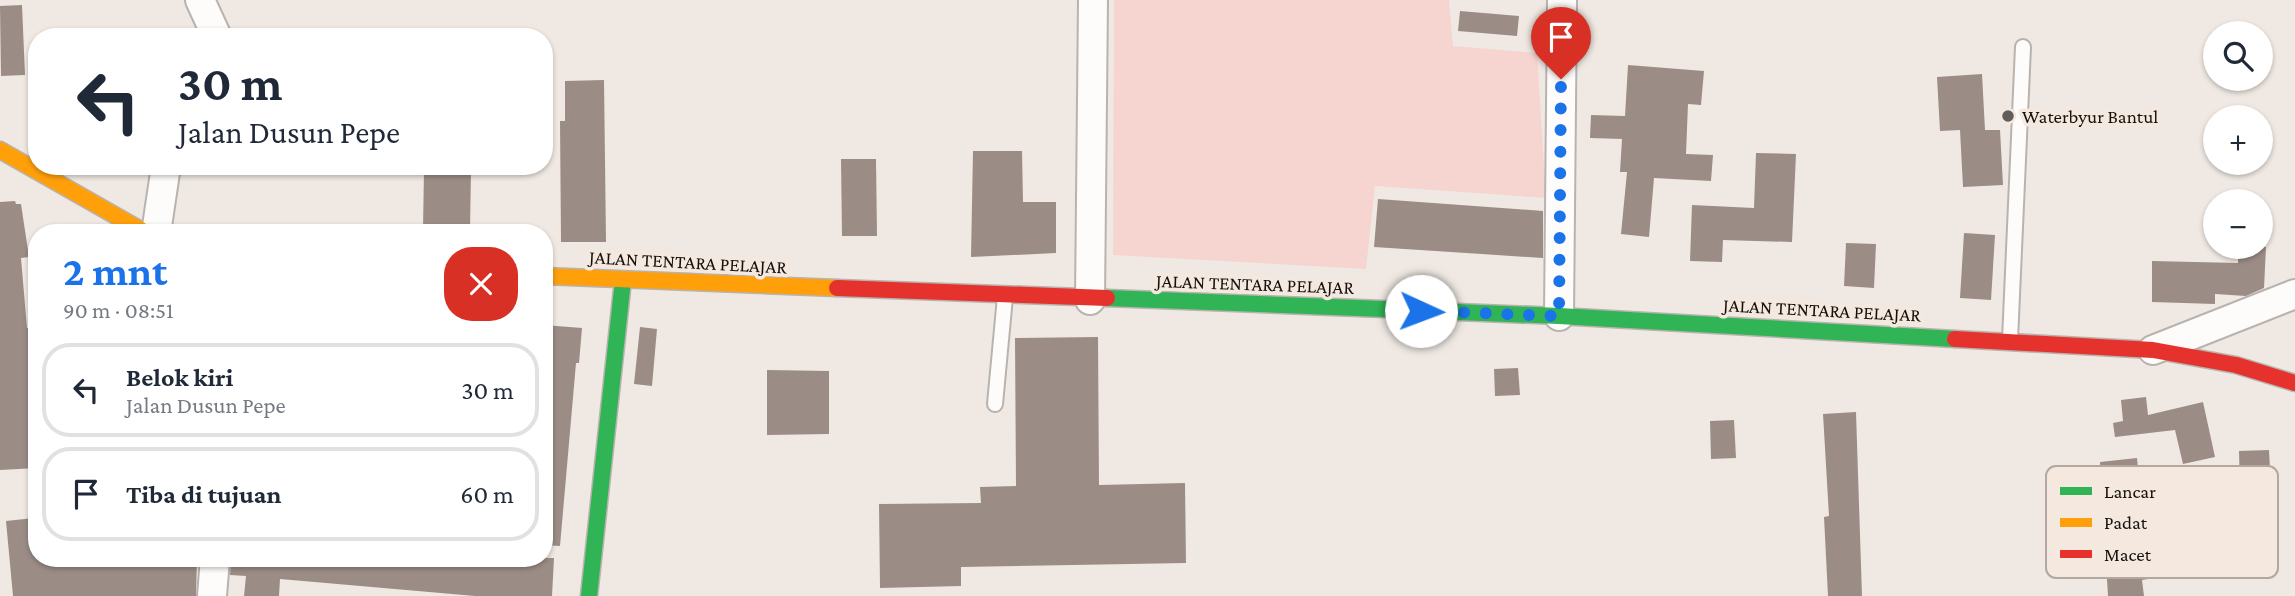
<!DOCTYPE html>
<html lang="id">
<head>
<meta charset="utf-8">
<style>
	:root { --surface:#fff; --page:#f6f6f7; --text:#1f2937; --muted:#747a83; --line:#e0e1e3; --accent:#1a73e8 }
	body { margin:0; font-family:"Crimson Pro",serif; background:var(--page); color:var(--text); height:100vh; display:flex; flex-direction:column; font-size:26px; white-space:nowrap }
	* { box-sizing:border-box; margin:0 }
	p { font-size:23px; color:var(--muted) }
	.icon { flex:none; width:38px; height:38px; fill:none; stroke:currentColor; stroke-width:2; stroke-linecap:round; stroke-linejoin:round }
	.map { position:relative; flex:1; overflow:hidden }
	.sheet { position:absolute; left:28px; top:224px; width:525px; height:343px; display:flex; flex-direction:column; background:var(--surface); border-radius:28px; box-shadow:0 2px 5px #0004 }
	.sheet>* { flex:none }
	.hud { position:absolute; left:28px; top:28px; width:525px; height:147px; border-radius:28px; box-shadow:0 2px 5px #0004; background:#fff; color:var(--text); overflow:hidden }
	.controls { position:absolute; left:2203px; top:21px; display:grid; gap:14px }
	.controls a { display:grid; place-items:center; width:70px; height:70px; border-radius:50%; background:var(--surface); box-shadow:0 2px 5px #0004; font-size:35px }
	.pin { position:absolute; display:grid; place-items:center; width:60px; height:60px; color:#fff; margin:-72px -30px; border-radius:50% 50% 50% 0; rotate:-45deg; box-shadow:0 0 7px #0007 }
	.pin .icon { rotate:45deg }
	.me { position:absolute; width:77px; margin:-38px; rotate:92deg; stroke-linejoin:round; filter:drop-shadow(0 0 5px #0008) }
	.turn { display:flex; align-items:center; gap:24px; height:147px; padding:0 35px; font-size:32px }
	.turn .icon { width:91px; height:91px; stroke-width:2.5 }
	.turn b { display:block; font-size:49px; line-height:60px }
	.round { display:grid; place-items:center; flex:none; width:74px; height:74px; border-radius:28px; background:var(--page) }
	.overview { display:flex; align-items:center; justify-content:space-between; height:119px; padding:0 35px }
	h1 { font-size:42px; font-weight:700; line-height:52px; color:var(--accent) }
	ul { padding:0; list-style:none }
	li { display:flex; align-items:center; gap:21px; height:94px; margin:0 14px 10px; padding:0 21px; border:4px solid var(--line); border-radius:28px }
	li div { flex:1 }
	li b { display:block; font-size:26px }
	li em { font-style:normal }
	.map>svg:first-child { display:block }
</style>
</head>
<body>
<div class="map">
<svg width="2295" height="596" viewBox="0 0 2295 596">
	<rect width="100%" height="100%" fill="#f0e9e3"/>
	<!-- green -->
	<polygon fill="#f6d5d1" points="1114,0 1449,0 1453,46 1537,53 1546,198 1375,186 1366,269 1113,255"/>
	<!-- building -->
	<g fill="#9b8d86">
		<polygon points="22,5 25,75 1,76 0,6"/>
		<polygon points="1460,11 1519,16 1517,36 1458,31"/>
		<polygon points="1628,65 1704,71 1701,105 1688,104 1686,154 1713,155 1711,181 1654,178 1649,237 1621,234 1627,172 1620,172 1622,139 1590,138 1591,115 1625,116"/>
		<polygon points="1982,74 1985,130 2000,130 2003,185 1963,187 1960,130 1940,131 1937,77"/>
		<polygon points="604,80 606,242 561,242 560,121 565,121 565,81"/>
		<polygon points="973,151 1022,151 1023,202 1056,202 1056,253 971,257"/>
		<polygon points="1756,153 1796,154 1792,242 1723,240 1722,262 1690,261 1692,205 1754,208"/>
		<polygon points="841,159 876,159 877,236 842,236"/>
		<polygon points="424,169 471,170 470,230 423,230"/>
		<polygon points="1378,199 1543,211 1543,258 1374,247"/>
		<polygon points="15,201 16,204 21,204 29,257 21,258 27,328 37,327 37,468 0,470 0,202"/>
		<polygon points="1964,233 1995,235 1991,300 1960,298"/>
		<polygon points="1846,243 1876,244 1874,288 1844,286"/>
		<polygon points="2238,247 2266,247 2264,288 2246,296 2215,294 2215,304 2152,302 2152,261 2238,263"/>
		<polygon points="544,325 582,328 579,363 576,363 560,546 544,545"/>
		<polygon points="640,327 657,329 652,386 634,384"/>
		<polygon points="1098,337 1099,485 1185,483 1186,563 961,567 961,586 880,588 879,504 981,503 980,487 1016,486 1015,338"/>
		<polygon points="1518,368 1520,395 1495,396 1494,369"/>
		<polygon points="767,370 829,371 829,434 767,435"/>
		<polygon points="2146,397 2148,415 2203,402 2215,457 2183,464 2175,430 2115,437 2113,423 2123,421 2121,400"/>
		<polygon points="1856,412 1862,596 1828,596 1824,517 1829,516 1823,414"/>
		<polygon points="1734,420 1736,458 1711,459 1710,421"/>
		<polygon points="2269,450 2271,489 2240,490 2239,451"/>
		<polygon points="2137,458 2148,579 2142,580 2144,596 2108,596 2100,462"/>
		<polygon points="34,518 37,558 197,558 196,596 13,596 6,521"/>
		<polygon points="231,558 554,558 552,596 475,596 280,579 279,596 244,596 246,576 230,575"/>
	</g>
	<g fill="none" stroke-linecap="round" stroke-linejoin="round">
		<!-- lane casing -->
		<g stroke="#b8b3af" stroke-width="18">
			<g id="lane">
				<polyline points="2010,340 2023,47"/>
				<polyline points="995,404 1005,297"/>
			</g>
		</g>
		<!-- street casing -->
		<g stroke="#b8b3af" stroke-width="32">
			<g id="street">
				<polyline points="200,0 217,37"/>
				<polyline points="156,233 166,166"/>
				<polyline points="1090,300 1093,0"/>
				<polyline points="1559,316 1562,0"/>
				<polyline points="2153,350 2295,294"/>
				<polyline points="212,596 215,558"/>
			</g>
		</g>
		<!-- fast casing -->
		<g stroke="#b8b3af" stroke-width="19">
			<g id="fast">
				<polyline points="1107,298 1559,316 1955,339"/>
				<polyline points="589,596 623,280"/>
			</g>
		</g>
		<!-- slow casing -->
		<g stroke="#b8b3af" stroke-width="19">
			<g id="slow">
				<polyline points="0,150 146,233"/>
				<polyline points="544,276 837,288"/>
			</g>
		</g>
		<!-- jam casing -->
		<g stroke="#b8b3af" stroke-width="19">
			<g id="jam">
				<polyline points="837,288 1107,298"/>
				<polyline points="1955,339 2153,350 2236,365 2295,383"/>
			</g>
		</g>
		<!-- lane -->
		<use href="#lane" stroke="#fdfcfb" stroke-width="14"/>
		<!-- street -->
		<use href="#street" stroke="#fdfcfb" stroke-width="28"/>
		<!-- fast -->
		<use href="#fast" stroke="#30b455" stroke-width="16"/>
		<!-- slow -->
		<use href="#slow" stroke="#ff9f0a" stroke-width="16"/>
		<!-- jam -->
		<use href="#jam" stroke="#e5322d" stroke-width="16"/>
	</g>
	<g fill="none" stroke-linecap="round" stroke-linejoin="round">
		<!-- route -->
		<polyline stroke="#1a73e8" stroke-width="12" stroke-dasharray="0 21.6" points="1421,311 1559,316 1561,79"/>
	</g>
	<!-- markers -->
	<circle fill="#625d59" stroke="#f5e8de" stroke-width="2.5" cx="2008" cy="116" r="7"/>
	<g text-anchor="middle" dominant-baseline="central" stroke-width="7" stroke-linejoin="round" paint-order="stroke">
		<!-- poi labels -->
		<g font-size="19" fill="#15110e" stroke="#f5e8de" text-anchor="start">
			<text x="2022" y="116">Waterbyur Bantul</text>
		</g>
		<!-- street labels -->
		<g font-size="19" fill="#15110e" stroke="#f5e8de">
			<text transform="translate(688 262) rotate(3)">JALAN TENTARA PELAJAR</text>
			<text transform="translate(1255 284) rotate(2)">JALAN TENTARA PELAJAR</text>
			<text transform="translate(1822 310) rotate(3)">JALAN TENTARA PELAJAR</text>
		</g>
	</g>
	<!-- legend -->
	<rect x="2046" y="466" width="232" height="112" rx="10" fill="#f5e8de" stroke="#b2a8a0" stroke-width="2"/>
	<rect x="2060" y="487" width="32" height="8" fill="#30b455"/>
	<rect x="2060" y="518" width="32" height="9" fill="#ff9f0a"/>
	<rect x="2060" y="550" width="32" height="8" fill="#e5322d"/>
	<g font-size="19" fill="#15110e">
		<text x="2104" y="498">Lancar</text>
		<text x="2104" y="529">Padat</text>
		<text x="2104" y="561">Macet</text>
	</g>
</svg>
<div class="controls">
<a><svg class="icon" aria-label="search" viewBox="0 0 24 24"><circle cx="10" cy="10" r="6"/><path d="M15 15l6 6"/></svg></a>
<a>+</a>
<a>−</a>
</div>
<div class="pin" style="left:1561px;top:79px;background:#d93025"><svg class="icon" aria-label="arrive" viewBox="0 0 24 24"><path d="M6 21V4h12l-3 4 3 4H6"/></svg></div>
<svg class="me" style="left:1421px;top:311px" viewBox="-20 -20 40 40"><circle r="19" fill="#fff"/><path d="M0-13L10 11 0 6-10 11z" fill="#1a73e8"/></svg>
<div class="hud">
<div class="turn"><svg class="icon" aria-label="left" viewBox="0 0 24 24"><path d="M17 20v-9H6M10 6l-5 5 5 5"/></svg><div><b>30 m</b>Jalan Dusun Pepe</div></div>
</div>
<section class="sheet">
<div class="overview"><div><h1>2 mnt</h1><p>90 m · 08:51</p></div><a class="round" style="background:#d93025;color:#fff"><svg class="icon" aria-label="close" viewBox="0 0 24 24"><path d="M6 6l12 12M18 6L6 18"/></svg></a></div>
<ul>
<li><svg class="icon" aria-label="left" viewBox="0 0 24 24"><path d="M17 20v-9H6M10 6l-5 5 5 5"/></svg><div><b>Belok kiri</b><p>Jalan Dusun Pepe</p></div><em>30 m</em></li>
<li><svg class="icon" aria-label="arrive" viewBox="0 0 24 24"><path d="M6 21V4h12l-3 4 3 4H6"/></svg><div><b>Tiba di tujuan</b></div><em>60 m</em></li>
</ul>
</section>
</div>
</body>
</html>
